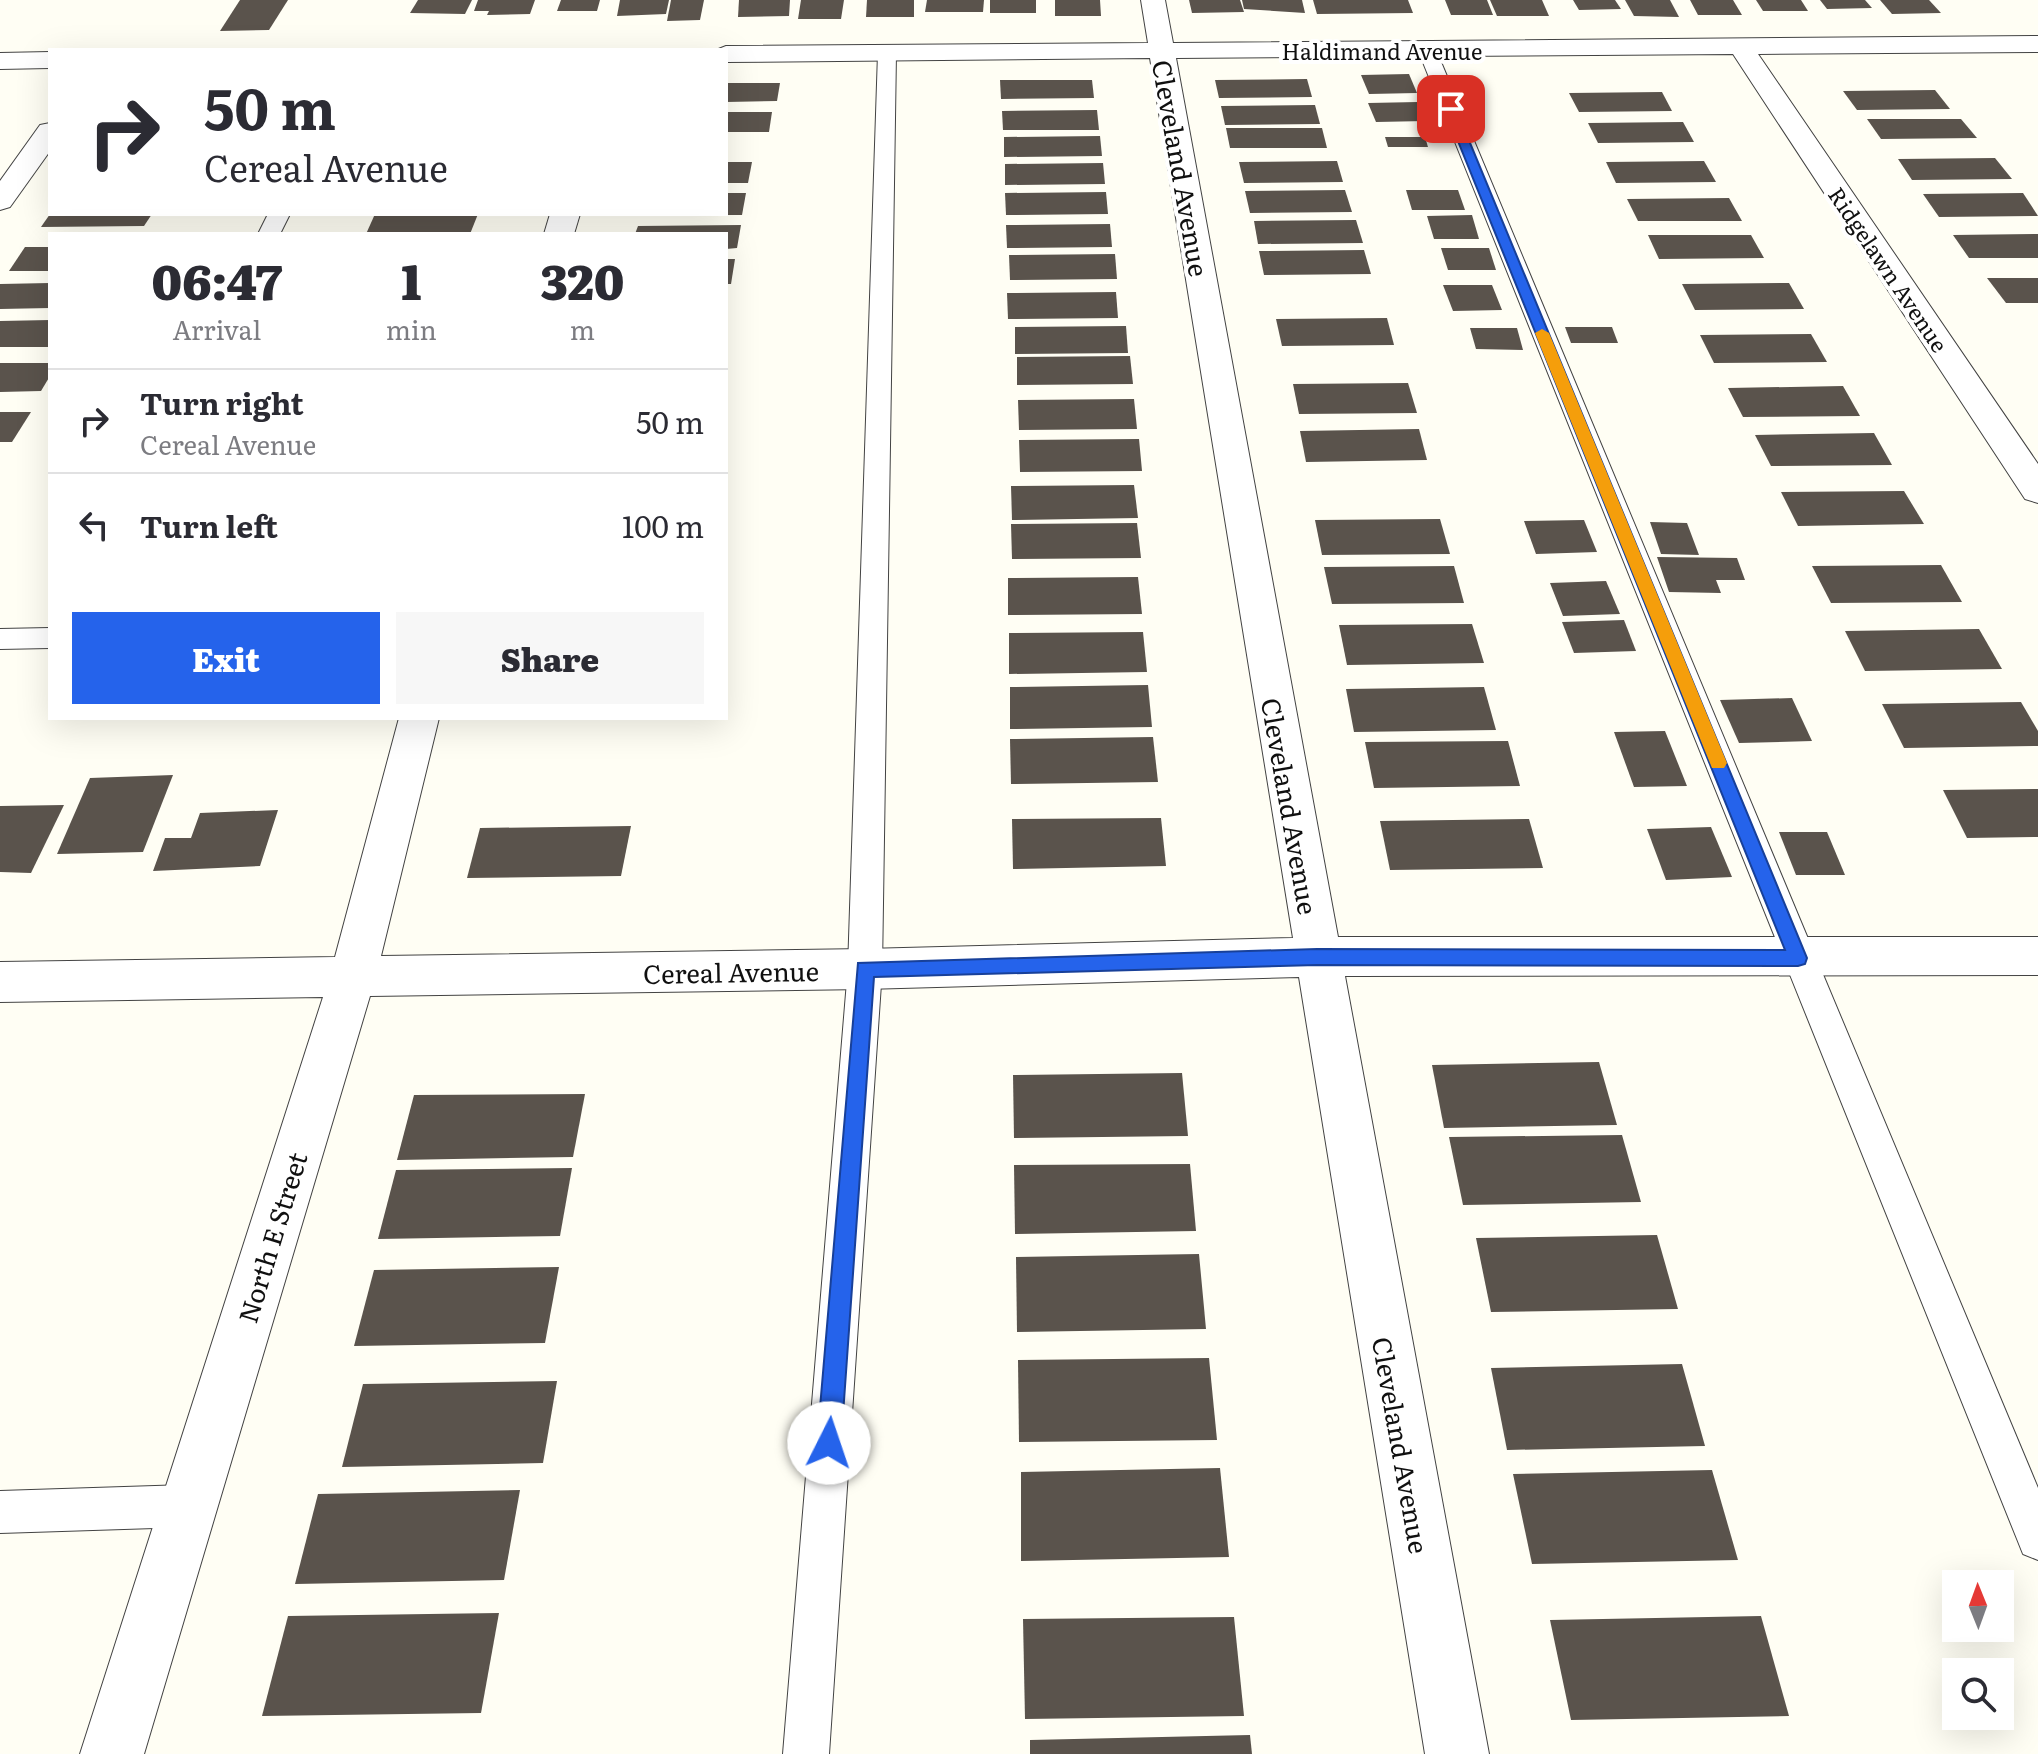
<!DOCTYPE html>
<html lang="en">
<head>
<meta charset="utf-8">
<style>
	:root { --surface:#fff; --page:#f7f7f7; --text:#2b2b33; --muted:#7c7c81; --line:#e1e1e2; --accent:#2563eb }
	body { margin:0; font-family:Literata,serif; background:var(--page); color:var(--text); height:100vh; display:flex; flex-direction:column; font-size:30px; white-space:nowrap }
	* { box-sizing:border-box; margin:0 }
	p { font-size:26px; color:var(--muted) }
	.icon { flex:none; width:44px; height:44px; fill:none; stroke:currentColor; stroke-width:2; stroke-linecap:round; stroke-linejoin:round }
	.map { position:relative; flex:1; overflow:hidden }
	.drawer { position:absolute; left:48px; top:232px; width:680px; height:488px; display:flex; flex-direction:column; background:var(--surface); border-radius:0px; box-shadow:0 8px 32px #0002 }
	.drawer>* { flex:none }
	.banner { position:absolute; left:48px; top:48px; width:680px; height:168px; border-radius:0px; box-shadow:0 8px 32px #0002; background:#fff; color:var(--text); overflow:hidden }
	.needle { width:52px; rotate:359deg }
	.fabs { position:absolute; left:1942px; top:1570px; display:grid; gap:16px }
	.fabs a { display:grid; place-items:center; width:72px; height:72px; border-radius:0px; background:var(--surface); box-shadow:0 8px 32px #0002; font-size:40px }
	.pin { position:absolute; display:grid; place-items:center; width:68px; height:68px; color:#fff; margin:-34px; border-radius:16px; box-shadow:0 4px 12px #0006 }
	.me { position:absolute; width:88px; margin:-44px; rotate:4deg; stroke-linejoin:round; filter:drop-shadow(0 0 6px #0008) }
	.turn { display:flex; align-items:center; gap:28px; height:168px; padding:0 24px; font-size:36px }
	.turn .icon { width:104px; height:104px; stroke-width:2.5 }
	.turn b { display:block; font-size:56px; line-height:68px }
	.eta { display:flex; justify-content:space-evenly; align-items:center; height:136px; text-align:center }
	.eta b { font-size:48px; font-weight:800; line-height:56px }
	.button { display:flex; gap:16px; margin-top:auto; padding:16px 24px }
	.button a { flex:1; height:92px; border-radius:0px; background:var(--accent); color:#fff; font-size:32px; font-weight:800; line-height:92px; text-align:center }
	.button a+a { background:var(--page); color:var(--text) }
	ul { padding:0; list-style:none }
	li { display:flex; align-items:center; gap:24px; height:104px; padding:0 24px; border-top:2px solid var(--line) }
	li div { flex:1 }
	li b { display:block; font-size:30px }
	li em { font-style:normal }
	.map>svg:first-child { display:block }
</style>
</head>
<body>
<div class="map">
<svg width="2038" height="1754" viewBox="0 0 2038 1754">
	<rect width="100%" height="100%" fill="#fffef4"/>
	<!-- building -->
	<g fill="#5a534c">
		<polygon points="240,0 288,0 269,30 220,31"/>
		<polygon points="418,0 472,0 465,14 410,13"/>
		<polygon points="478,0 535,0 530,14 487,15 489,11 474,11"/>
		<polygon points="561,0 600,0 597,11 557,11"/>
		<polygon points="620,0 669,0 666,14 617,16"/>
		<polygon points="671,0 704,0 700,20 667,21"/>
		<polygon points="739,0 790,0 789,16 738,17"/>
		<polygon points="801,0 844,0 841,19 798,19"/>
		<polygon points="867,0 914,0 914,17 866,17"/>
		<polygon points="927,0 984,0 983,12 925,12"/>
		<rect x="990" y="0" width="46" height="13"/>
		<polygon points="1055,0 1100,0 1101,16 1055,16"/>
		<polygon points="1189,0 1240,0 1244,12 1192,13"/>
		<polygon points="1242,0 1302,0 1305,13 1244,9"/>
		<polygon points="1313,0 1408,0 1413,13 1317,14"/>
		<polygon points="1445,0 1487,0 1493,15 1451,15"/>
		<polygon points="1490,0 1542,0 1549,16 1497,16"/>
		<polygon points="1573,0 1615,0 1621,9 1579,10"/>
		<polygon points="1625,0 1670,0 1679,17 1634,16"/>
		<polygon points="1690,0 1733,0 1742,15 1698,15"/>
		<polygon points="1756,0 1801,0 1808,11 1763,11"/>
		<polygon points="1820,0 1865,0 1872,8 1827,9"/>
		<polygon points="1880,0 1929,0 1941,13 1892,14"/>
		<polygon points="1409,74 1417,93 1369,94 1361,75"/>
		<polygon points="1307,79 1312,97 1219,98 1215,80"/>
		<polygon points="1000,80 1092,80 1094,98 1001,99"/>
		<polygon points="726,83 780,83 777,101 726,102"/>
		<polygon points="1935,90 1950,109 1857,110 1843,91"/>
		<polygon points="1662,92 1672,111 1579,112 1569,93"/>
		<polygon points="1418,102 1426,121 1376,122 1368,103"/>
		<polygon points="1315,105 1320,124 1225,125 1221,106"/>
		<polygon points="1097,110 1099,130 1003,130 1002,111"/>
		<polygon points="726,112 772,112 769,132 726,132"/>
		<polygon points="1867,119 1961,119 1977,138 1881,139"/>
		<polygon points="1683,122 1694,142 1598,143 1588,123"/>
		<polygon points="1226,128 1322,128 1327,148 1230,148"/>
		<polygon points="1100,136 1102,156 1004,157 1004,137"/>
		<polygon points="1385,137 1425,137 1428,147 1388,147"/>
		<polygon points="1995,158 2012,179 1912,180 1898,159"/>
		<polygon points="1337,161 1343,182 1244,183 1239,162"/>
		<polygon points="1704,161 1716,182 1616,183 1606,162"/>
		<polygon points="726,162 752,162 748,183 726,183"/>
		<polygon points="1103,163 1105,184 1005,185 1005,164"/>
		<polygon points="1345,190 1352,212 1250,213 1245,191"/>
		<polygon points="1406,190 1458,190 1465,210 1412,210"/>
		<polygon points="1106,192 1108,214 1006,215 1005,193"/>
		<polygon points="726,193 746,193 742,215 726,215"/>
		<polygon points="2023,193 2038,216 1939,217 1923,194"/>
		<polygon points="1729,198 1742,221 1638,221 1627,199"/>
		<polygon points="50,214 152,214 144,226 41,227"/>
		<polygon points="375,214 478,214 470,234 366,234"/>
		<polygon points="1472,215 1479,239 1434,239 1427,216"/>
		<polygon points="1356,220 1363,243 1258,244 1254,221"/>
		<polygon points="1110,224 1112,247 1007,248 1006,225"/>
		<polygon points="741,225 737,248 726,249 726,234 635,234 638,226"/>
		<polygon points="2038,234 2038,258 1969,258 1953,235"/>
		<polygon points="1648,235 1751,235 1764,258 1659,259"/>
		<polygon points="25,247 50,247 50,271 9,271"/>
		<polygon points="1441,248 1489,248 1496,270 1448,270"/>
		<polygon points="1364,250 1371,274 1264,275 1259,251"/>
		<polygon points="1115,254 1117,279 1010,280 1009,255"/>
		<polygon points="726,259 735,259 731,284 726,284"/>
		<polygon points="1987,278 2038,278 2038,303 2006,303"/>
		<polygon points="50,283 50,308 0,309 0,284"/>
		<polygon points="1789,283 1804,309 1695,310 1682,284"/>
		<polygon points="1443,285 1492,285 1502,310 1453,311"/>
		<polygon points="1116,292 1118,318 1008,319 1007,293"/>
		<polygon points="1387,318 1394,345 1282,346 1276,319"/>
		<polygon points="50,320 50,347 0,347 0,321"/>
		<polygon points="1126,326 1128,353 1015,354 1015,327"/>
		<polygon points="1565,327 1612,327 1618,343 1571,343"/>
		<polygon points="1470,328 1517,328 1523,350 1476,349"/>
		<polygon points="1811,334 1827,362 1714,363 1700,335"/>
		<polygon points="1130,356 1133,384 1017,385 1017,357"/>
		<polygon points="0,363 50,363 50,376 41,391 0,392"/>
		<polygon points="1408,383 1417,413 1299,414 1293,384"/>
		<polygon points="1843,386 1860,416 1743,417 1728,388"/>
		<polygon points="1134,399 1137,429 1019,430 1018,400"/>
		<polygon points="0,412 31,412 12,442 0,442"/>
		<polygon points="1419,429 1427,460 1306,462 1300,431"/>
		<polygon points="1874,433 1892,465 1771,466 1755,435"/>
		<polygon points="1139,439 1142,471 1020,472 1019,440"/>
		<polygon points="1134,485 1138,518 1012,520 1011,486"/>
		<polygon points="1904,491 1924,524 1798,526 1781,492"/>
		<polygon points="1440,519 1450,554 1322,555 1315,520"/>
		<polygon points="1584,520 1597,552 1536,554 1524,521"/>
		<polygon points="1650,522 1687,523 1699,555 1661,554"/>
		<polygon points="1137,523 1141,558 1012,559 1011,524"/>
		<polygon points="1657,557 1737,558 1745,580 1716,580 1721,593 1669,592"/>
		<polygon points="1941,565 1962,602 1831,603 1812,566"/>
		<polygon points="1454,566 1464,603 1332,604 1324,567"/>
		<polygon points="1138,577 1142,614 1008,615 1008,578"/>
		<polygon points="1606,581 1620,614 1563,616 1550,583"/>
		<polygon points="1624,620 1636,651 1574,653 1562,622"/>
		<polygon points="1472,624 1484,663 1347,665 1339,625"/>
		<polygon points="1979,629 2002,669 1865,671 1845,631"/>
		<polygon points="1143,632 1147,672 1009,674 1009,633"/>
		<polygon points="1148,685 1152,727 1010,729 1010,687"/>
		<polygon points="1484,687 1496,730 1354,732 1346,689"/>
		<polygon points="1792,698 1812,741 1739,743 1720,700"/>
		<polygon points="2021,702 2038,731 2038,746 1904,748 1882,704"/>
		<polygon points="1665,731 1687,786 1634,787 1614,732"/>
		<polygon points="1153,737 1158,782 1011,784 1010,739"/>
		<polygon points="1508,741 1520,786 1374,788 1365,742"/>
		<polygon points="173,775 143,852 57,854 90,778"/>
		<polygon points="2038,789 2038,837 1967,838 1943,790"/>
		<polygon points="64,805 31,873 0,872 0,806"/>
		<polygon points="278,810 260,866 153,871 165,838 191,838 200,813"/>
		<polygon points="1161,818 1166,866 1013,869 1012,819"/>
		<polygon points="1529,819 1543,868 1390,870 1380,821"/>
		<polygon points="631,826 621,876 467,878 480,828"/>
		<polygon points="1711,827 1732,877 1666,880 1647,829"/>
		<polygon points="1779,832 1827,832 1845,875 1796,875"/>
		<polygon points="1599,1062 1617,1125 1444,1128 1432,1065"/>
		<polygon points="1182,1073 1188,1136 1014,1138 1013,1075"/>
		<polygon points="585,1094 573,1157 397,1160 414,1095"/>
		<polygon points="1622,1135 1641,1202 1463,1205 1449,1137"/>
		<polygon points="1190,1164 1196,1231 1015,1234 1014,1165"/>
		<polygon points="572,1168 560,1236 378,1239 396,1170"/>
		<polygon points="1657,1235 1678,1309 1491,1312 1476,1238"/>
		<polygon points="1199,1254 1206,1329 1017,1332 1016,1257"/>
		<polygon points="559,1267 545,1343 354,1346 374,1270"/>
		<polygon points="1209,1358 1217,1440 1019,1442 1018,1360"/>
		<polygon points="1682,1364 1705,1446 1507,1450 1491,1368"/>
		<polygon points="557,1381 543,1463 342,1467 363,1384"/>
		<polygon points="1220,1468 1229,1557 1021,1561 1021,1472"/>
		<polygon points="1712,1470 1738,1560 1532,1564 1513,1474"/>
		<polygon points="520,1490 504,1580 295,1584 318,1494"/>
		<polygon points="499,1613 481,1713 262,1716 288,1616"/>
		<polygon points="1761,1616 1789,1716 1571,1720 1550,1620"/>
		<polygon points="1234,1617 1244,1716 1025,1719 1023,1619"/>
		<polygon points="1250,1735 1252,1754 1030,1754 1030,1740"/>
	</g>
	<g fill="none" stroke-linecap="round" stroke-linejoin="round">
		<!-- lane casing -->
		<g stroke="#434343" stroke-width="2">
			<g id="lane">
				<polygon points="1427,44 1436,50 2038,1488 2038,1560 2023,1554 2017,1539 1418,50"/>
				<polygon points="887,47 896,53 882,969 829,1754 783,1754 848,969 878,53"/>
				<polygon points="268,214 290,214 280,234 258,234"/>
				<polygon points="50,628 50,648 0,649 0,629"/>
				<polygon points="186,1485 201,1491 207,1506 201,1521 186,1527 0,1533 0,1491"/>
			</g>
		</g>
		<!-- street casing -->
		<g stroke="#434343" stroke-width="2">
			<g id="street">
				<polygon points="1141,0 1165,0 1173,43 2038,36 2038,52 1758,54 2038,464 2038,503 2025,499 1733,54 1176,58 1338,937 2038,937 2038,975 1345,976 1489,1754 1425,1754 1299,977 865,989 370,996 144,1754 80,1754 323,997 0,1002 0,962 335,957 399,718 439,718 381,956 865,949 1293,938 1150,58 726,62 726,50 716,50 726,46 1148,43"/>
				<polygon points="50,52 50,68 0,69 0,53"/>
				<polygon points="50,123 50,151 10,207 0,210 0,181 40,125"/>
				<polygon points="550,214 580,214 574,234 544,234"/>
			</g>
		</g>
		<!-- lane -->
		<use href="#lane" fill="#fff" fill-rule="evenodd"/>
		<!-- street -->
		<use href="#street" fill="#fff" fill-rule="evenodd"/>
	</g>
	<!-- route -->
	<polygon fill="#2563eb" stroke="#184099" stroke-width="2" points="1451,106 1456,109 1807,958 1805,964 1798,966 1317,965 874,977 841,1443 837,1451 829,1455 821,1451 817,1443 858,963 1317,949 1785,950 1445,109"/>
	<!-- slow -->
	<polygon fill="#f59e0b" points="1542,329 1549,333 1727,763 1724,768 1712,768 1710,763 1535,333"/>
	<g text-anchor="middle" dominant-baseline="central" stroke-width="8" stroke-linejoin="round" paint-order="stroke">
		<!-- far-street labels -->
		<g font-size="22" fill="#101010" stroke="#fff">
			<text x="1382" y="50">Haldimand Avenue</text>
			<text transform="translate(1889 269) rotate(56)">Ridgelawn Avenue</text>
		</g>
		<!-- street labels -->
		<g font-size="26" fill="#101010" stroke="#fff">
			<text transform="translate(1182 168) rotate(80)">Cleveland Avenue</text>
			<text transform="translate(1291 806) rotate(80)">Cleveland Avenue</text>
			<text transform="translate(731 971) rotate(-1)">Cereal Avenue</text>
			<text transform="translate(271 1237) rotate(-73)">North E Street</text>
			<text transform="translate(1402 1445) rotate(80)">Cleveland Avenue</text>
		</g>
	</g>
</svg>
<div class="fabs">
<a><svg class="needle" viewBox="-14 -14 28 28"><path d="M0-13l5 13h-10z" fill="#e53935"/><path d="M0 13l5-13h-10z" fill="#7c7c81"/></svg></a>
<a><svg class="icon" aria-label="search" viewBox="0 0 24 24"><circle cx="10" cy="10" r="6"/><path d="M15 15l6 6"/></svg></a>
</div>
<div class="pin" style="left:1451px;top:109px;background:#d93025"><svg class="icon" aria-label="arrive" viewBox="0 0 24 24"><path d="M6 21V4h12l-3 4 3 4H6"/></svg></div>
<svg class="me" style="left:829px;top:1443px" viewBox="-20 -20 40 40"><circle r="19" fill="#fff"/><path d="M0-13L10 11 0 6-10 11z" fill="#2563eb"/></svg>
<div class="banner">
<div class="turn"><svg class="icon" aria-label="right" viewBox="0 0 24 24"><path d="M7 20v-9h11M14 6l5 5-5 5"/></svg><div><b>50 m</b>Cereal Avenue</div></div>
</div>
<section class="drawer">
<div class="eta">
<div><b>06:47</b><p>Arrival</p></div>
<div><b>1</b><p>min</p></div>
<div><b>320</b><p>m</p></div>
</div>
<ul>
<li><svg class="icon" aria-label="right" viewBox="0 0 24 24"><path d="M7 20v-9h11M14 6l5 5-5 5"/></svg><div><b>Turn right</b><p>Cereal Avenue</p></div><em>50 m</em></li>
<li><svg class="icon" aria-label="left" viewBox="0 0 24 24"><path d="M17 20v-9H6M10 6l-5 5 5 5"/></svg><div><b>Turn left</b></div><em>100 m</em></li>
</ul>
<div class="button"><a>Exit</a><a>Share</a></div>
</section>
</div>
</body>
</html>
